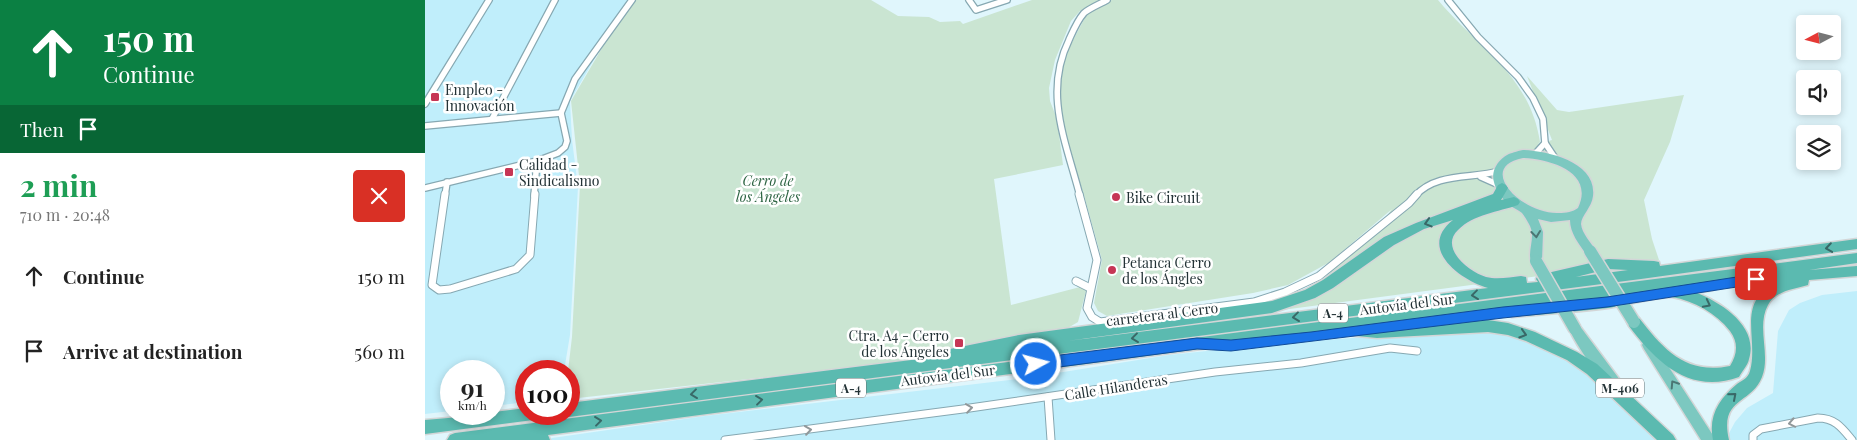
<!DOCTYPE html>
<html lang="en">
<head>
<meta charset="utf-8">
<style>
	:root { --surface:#fff; --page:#f6f6f6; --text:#222; --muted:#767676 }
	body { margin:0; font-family:"Playfair Display",serif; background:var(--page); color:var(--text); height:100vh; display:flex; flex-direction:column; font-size:19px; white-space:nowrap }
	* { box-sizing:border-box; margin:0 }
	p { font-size:16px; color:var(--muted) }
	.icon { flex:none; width:28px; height:28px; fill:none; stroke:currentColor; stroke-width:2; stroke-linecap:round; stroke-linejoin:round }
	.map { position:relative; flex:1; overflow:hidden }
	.drawer { display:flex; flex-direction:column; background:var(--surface); width:425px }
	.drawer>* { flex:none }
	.hud { background:#0b8043; color:#fff; overflow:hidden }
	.needle { width:32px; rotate:263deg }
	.controls { position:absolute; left:1371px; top:15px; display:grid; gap:10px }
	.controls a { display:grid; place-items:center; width:45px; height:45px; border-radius:5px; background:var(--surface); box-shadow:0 2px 8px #0003; font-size:25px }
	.speed { position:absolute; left:15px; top:360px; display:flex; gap:10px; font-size:25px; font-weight:700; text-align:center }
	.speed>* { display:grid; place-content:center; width:65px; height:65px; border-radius:50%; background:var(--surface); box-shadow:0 2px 8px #0003; line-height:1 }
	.speed small { font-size:12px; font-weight:400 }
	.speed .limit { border:8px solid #d22; background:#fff; color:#111 }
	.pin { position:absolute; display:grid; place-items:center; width:42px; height:42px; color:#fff; margin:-21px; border-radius:10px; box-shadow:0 2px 8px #0006 }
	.me { position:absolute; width:55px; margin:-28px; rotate:83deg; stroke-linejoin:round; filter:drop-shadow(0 0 4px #0008) }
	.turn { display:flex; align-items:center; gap:18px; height:105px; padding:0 20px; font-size:22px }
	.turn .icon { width:65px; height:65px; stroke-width:2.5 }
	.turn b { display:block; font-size:35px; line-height:42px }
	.then { display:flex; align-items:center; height:48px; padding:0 20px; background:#0003; gap:10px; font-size:19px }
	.round { display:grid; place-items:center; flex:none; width:52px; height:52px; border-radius:5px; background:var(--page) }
	.headline { display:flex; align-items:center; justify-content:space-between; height:85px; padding:0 20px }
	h1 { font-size:30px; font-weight:700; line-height:38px; color:#1e9e55 }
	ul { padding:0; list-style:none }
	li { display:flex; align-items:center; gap:15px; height:75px; padding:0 20px }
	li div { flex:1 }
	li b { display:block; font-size:19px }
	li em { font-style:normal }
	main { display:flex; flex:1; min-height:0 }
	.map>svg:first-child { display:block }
</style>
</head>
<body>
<main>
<section class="drawer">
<div class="hud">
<div class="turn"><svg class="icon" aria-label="ahead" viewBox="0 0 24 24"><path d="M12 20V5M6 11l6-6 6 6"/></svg><div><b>150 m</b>Continue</div></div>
<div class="then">Then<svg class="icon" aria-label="arrive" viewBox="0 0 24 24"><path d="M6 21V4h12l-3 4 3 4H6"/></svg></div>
</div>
<div class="headline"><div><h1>2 min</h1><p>710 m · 20:48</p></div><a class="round" style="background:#d93025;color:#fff"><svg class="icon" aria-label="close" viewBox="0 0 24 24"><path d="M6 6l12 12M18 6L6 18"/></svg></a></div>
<ul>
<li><svg class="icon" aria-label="ahead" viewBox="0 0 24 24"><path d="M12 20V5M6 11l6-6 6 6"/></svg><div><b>Continue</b></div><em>150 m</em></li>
<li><svg class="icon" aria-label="arrive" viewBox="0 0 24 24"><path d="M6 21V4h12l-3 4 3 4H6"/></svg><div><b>Arrive at destination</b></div><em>560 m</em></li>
</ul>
</section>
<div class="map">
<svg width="1432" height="440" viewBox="0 0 1432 440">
	<rect width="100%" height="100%" fill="#e0f6fc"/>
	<!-- built -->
	<g fill="#c0eefb">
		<polygon points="0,0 204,0 145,101 147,140 153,187 145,335 139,371 101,371 101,402 69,406 69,371 26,371 26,411 0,414"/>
		<polygon points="1432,291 1432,440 1305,440 1303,435 1310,422 1322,408 1348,393 1353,331 1364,310 1375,303 1397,295"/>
		<polygon points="1052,331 1086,334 1131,349 1163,373 1237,440 123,440 127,438 280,416 601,378 744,355 847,344 980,334"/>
	</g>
	<!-- green -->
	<g fill="#cae5d2">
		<polygon points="211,0 446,0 473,16 504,17 515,22 535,21 538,24 607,0 674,0 655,11 646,21 630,60 624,88 625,101 632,119 638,165 569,179 586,305 655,287 662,287 653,322 641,329 449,365 144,399 143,371 147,337 155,185 146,101 184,36"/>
		<path d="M 687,0 L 1013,0 C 1053,48 1105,75 1115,142 L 1113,144 L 1127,140 L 1102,76 L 1132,110 L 1144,112 L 1259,95 L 1245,142 L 1219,200 L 1227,239 L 1234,260 L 857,310 L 940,243 L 967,209 L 905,262 L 863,285 L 828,293 L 682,316 L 673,311 L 669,303 L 677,260 L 658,192 L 633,114 L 633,86 L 638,59 L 663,12 Z"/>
	</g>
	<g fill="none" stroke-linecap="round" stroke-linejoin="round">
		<!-- minor-far1 casing -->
		<g stroke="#86a8b2" stroke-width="8">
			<g id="minor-far1">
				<polyline points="544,0 551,10 582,0"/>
				<polyline points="1023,0 1053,37 1093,77 1108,98 1118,119 1120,143 1130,158"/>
				<polyline points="0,104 64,0"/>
				<polyline points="67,119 130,0"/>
				<polyline points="0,126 136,113"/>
				<polyline points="1111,153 1120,143"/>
				<polyline points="1056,177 1074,185"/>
				<polyline points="0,188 112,161 133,153 140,147 142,141 136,113 150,79 207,0"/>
				<polyline points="20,196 22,182"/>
				<polyline points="109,196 112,161"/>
				<path d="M 655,196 C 641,142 618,93 644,40 C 648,31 652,21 659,13 C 665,8 675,4 682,0"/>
				<path d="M 990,196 C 1011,172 1047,179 1074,171"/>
			</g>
		</g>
		<!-- minor casing -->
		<g stroke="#86a8b2" stroke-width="9">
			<g id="minor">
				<polyline points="20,194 7,285 14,290 25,289 91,269 105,255 110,194"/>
				<polyline points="654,194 672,260 662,308 667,317 675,322 829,302 860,292 894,276 984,203 992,194"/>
				<polyline points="651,281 665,288"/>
				<polyline points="623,397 626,440"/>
				<polyline points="300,440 538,409 790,372 876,363 965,348 992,351"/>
				<path d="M 1328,440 L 1328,435 L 1336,429 L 1393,418 C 1410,418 1417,428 1427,440"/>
			</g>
		</g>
		<!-- trunk casing -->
		<g stroke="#d3d6d7" stroke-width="3">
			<g id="trunk">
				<path d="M 1098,150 C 1123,151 1172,162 1168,196 C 1167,207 1156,216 1156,224 C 1157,234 1166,242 1171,251 L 1169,254 L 1161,254 C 1154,244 1145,233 1145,220 L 1126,222 L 1113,219 L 1118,232 L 1117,261 L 1115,264 L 1107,264 C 1101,252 1111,239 1105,226 C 1103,222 1100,217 1097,213 C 1094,210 1088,208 1084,205 C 1074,196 1064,181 1070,168 C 1077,155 1085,153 1098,150 ZM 1098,158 C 1125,159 1170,172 1153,208 C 1148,212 1141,213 1134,213 C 1097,215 1050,167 1098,158 Z"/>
				<path d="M 1150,324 L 1154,325 L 1198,384 L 1196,388 L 1191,390 C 1176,384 1151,344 1144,329 L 1146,325 Z"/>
				<polygon points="1223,339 1227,341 1291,440 1276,440 1219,349 1217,345 1219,341"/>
			</g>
		</g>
		<!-- motorway casing -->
		<g stroke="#d3d6d7" stroke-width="3">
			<g id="motorway">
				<path d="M 1077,183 L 1081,185 L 1083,188 L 1076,200 L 1089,197 L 1093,199 L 1095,202 L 1093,205 C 1073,212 1049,214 1033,230 C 1014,248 1044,272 1061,277 C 1073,280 1085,277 1096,276 L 1101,277 L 1102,283 L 1113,282 L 1111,279 L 1113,275 L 1118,274 L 1183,259 L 1229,261 L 1234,262 L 1235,266 L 1432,239 L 1432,249 L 1216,279 L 144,417 L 138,414 L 144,414 L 144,403 L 518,356 L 520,351 L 525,349 L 594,335 L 847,301 L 880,290 L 898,280 L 959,237 L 991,223 L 1068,194 L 1073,185 ZM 1028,220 C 992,248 1035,280 1063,288 L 642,341 L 847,313 L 890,298 L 908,288 L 969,245 L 999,229 ZM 1183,269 L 1203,270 L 1151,277 Z"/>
				<path d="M 1432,253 L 1432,263 L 1384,270 L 1432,266 L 1432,276 L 1384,280 L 1383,285 C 1369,289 1350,291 1343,305 C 1331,327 1346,354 1337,377 C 1326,405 1294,397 1304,440 L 1288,440 C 1283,416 1294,399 1312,384 C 1318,380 1323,378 1325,371 C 1334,338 1310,301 1352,283 L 1342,282 L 1340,278 L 1342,275 L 1288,282 L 1290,286 L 1288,290 L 1272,293 C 1297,303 1334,327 1324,359 C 1323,365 1317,371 1314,377 C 1265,395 1231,362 1204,326 L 1202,322 L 1204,318 L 1209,316 L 1214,318 C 1239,350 1261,375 1305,366 C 1312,355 1314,343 1305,331 C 1291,313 1269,301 1247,297 C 1236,296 1196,306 1183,308 C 1151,312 1119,314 1087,317 L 1082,315 L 1081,309 L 955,326 L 1063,320 L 1083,323 L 1110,332 L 1152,352 L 1172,364 L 1248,435 L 1251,440 L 1232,440 L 1162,374 L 1142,360 L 1101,341 L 1083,335 L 1063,332 L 952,338 L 922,335 L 920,330 L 123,435 L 125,440 L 22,440 L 25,435 L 30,433 Z"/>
				<polygon points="101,408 101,414 118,414 116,419 0,434 0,420 69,414 69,412"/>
			</g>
		</g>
		<!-- minor-far1 -->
		<use href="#minor-far1" stroke="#fff" stroke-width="5.5"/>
		<!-- minor -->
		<use href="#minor" stroke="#fff" stroke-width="7"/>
		<!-- trunk -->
		<use href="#trunk" fill="#7cc8c0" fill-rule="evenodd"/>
		<!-- motorway -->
		<use href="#motorway" fill="#5bbab0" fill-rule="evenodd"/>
		<!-- trunk-bridge casing -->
		<g stroke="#d3d6d7" stroke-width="15" stroke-linecap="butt">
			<g id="trunk-bridge">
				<polyline points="1165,251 1209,322"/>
				<polyline points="1111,261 1150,329"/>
			</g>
		</g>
		<!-- trunk-bridge -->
		<use href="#trunk-bridge" stroke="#7cc8c0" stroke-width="12"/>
	</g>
	<!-- one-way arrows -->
	<defs><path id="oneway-chevron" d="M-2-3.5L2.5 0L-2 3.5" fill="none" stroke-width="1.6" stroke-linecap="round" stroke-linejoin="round" transform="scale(1.25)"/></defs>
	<g stroke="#396867">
		<use href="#oneway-chevron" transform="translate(1003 223) rotate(163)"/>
		<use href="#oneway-chevron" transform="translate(1404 248) rotate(172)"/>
		<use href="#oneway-chevron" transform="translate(1050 295) rotate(173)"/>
		<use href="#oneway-chevron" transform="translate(1282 304) rotate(27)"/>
		<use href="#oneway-chevron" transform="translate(871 317) rotate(173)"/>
		<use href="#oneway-chevron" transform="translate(1098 334) rotate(17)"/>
		<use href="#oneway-chevron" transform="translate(710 338) rotate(173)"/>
		<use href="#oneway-chevron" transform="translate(269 394) rotate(173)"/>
		<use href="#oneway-chevron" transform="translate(1308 396) rotate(-41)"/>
		<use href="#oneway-chevron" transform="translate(334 400) rotate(-7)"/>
		<use href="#oneway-chevron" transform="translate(173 421) rotate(-7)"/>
	</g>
	<g stroke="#4b7674">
		<use href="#oneway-chevron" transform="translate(1111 234) rotate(84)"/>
		<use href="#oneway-chevron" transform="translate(1249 384) rotate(-123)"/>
	</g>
	<g stroke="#91989a">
		<use href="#oneway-chevron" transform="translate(544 408) rotate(-8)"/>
		<use href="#oneway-chevron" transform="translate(1367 423) rotate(169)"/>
		<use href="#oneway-chevron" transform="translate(383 430) rotate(-8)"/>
	</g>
	<!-- route -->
	<polygon fill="#1a73e8" stroke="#114b97" points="1331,274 1335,276 1337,279 1335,283 1331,284 1182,307 1078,318 806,351 772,349 611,370 606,368 604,364 606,360 611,358 772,338 806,340 886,332 1078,307 1182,297"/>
	<!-- markers -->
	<g fill="#c63655" stroke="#fff" stroke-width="2">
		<rect x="5" y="92" width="10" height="10" rx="2.5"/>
		<rect x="79" y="167" width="10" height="10" rx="2.5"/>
		<circle cx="691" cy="197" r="5"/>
		<circle cx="687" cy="270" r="5"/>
		<rect x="529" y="338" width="10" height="10" rx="2.5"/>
	</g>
	<g text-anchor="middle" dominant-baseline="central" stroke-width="5" stroke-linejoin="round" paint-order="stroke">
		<!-- shield labels -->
		<g fill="#fff" stroke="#657072" stroke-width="1">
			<rect x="893" y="303.5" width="30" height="19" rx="4"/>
			<rect x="411" y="378.5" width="30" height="19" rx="4"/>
			<rect x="1171" y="378.5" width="48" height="19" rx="4"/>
		</g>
		<g font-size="12" font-weight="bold" fill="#233236">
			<text x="908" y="313">A-4</text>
			<text x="426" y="388">A-4</text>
			<text x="1195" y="388">M-406</text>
		</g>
		<!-- poi labels -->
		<g font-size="14" fill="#233236" stroke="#fff" text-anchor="start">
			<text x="20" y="89">Empleo -<tspan x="20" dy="16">Innovación</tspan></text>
			<text x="94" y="164">Calidad -<tspan x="94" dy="16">Sindicalismo</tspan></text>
			<text x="701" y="197">Bike Circuit</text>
			<text x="697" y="262">Petanca Cerro<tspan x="697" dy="16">de los Ángles</tspan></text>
			<text x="524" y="335" text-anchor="end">Ctra. A4 - Cerro<tspan x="524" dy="16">de los Ángeles</tspan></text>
		</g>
		<!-- park labels -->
		<g font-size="14" font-style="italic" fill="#2d6443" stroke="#fff">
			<text x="343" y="180">Cerro de<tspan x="343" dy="16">los Ángeles</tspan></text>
		</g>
		<!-- street labels -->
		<g font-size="14" fill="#233236" stroke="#fff">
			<text transform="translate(982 304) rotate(-7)">Autovía del Sur</text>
			<text transform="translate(737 314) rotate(-7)">carretera al Cerro</text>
			<text transform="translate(523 375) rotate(-7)">Autovía del Sur</text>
			<text transform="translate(691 387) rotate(-9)">Calle Hilanderas</text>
		</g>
	</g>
</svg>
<div class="controls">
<a><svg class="needle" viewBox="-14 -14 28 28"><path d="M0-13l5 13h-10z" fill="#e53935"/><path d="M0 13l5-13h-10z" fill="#767676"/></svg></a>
<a><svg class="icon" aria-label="sound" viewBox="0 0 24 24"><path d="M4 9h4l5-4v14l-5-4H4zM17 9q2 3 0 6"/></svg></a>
<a><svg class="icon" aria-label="layers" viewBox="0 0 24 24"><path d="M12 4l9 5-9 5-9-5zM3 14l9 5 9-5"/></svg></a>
</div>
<div class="speed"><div>91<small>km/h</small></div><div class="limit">100</div></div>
<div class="pin" style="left:1331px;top:279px;background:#d93025"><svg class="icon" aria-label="arrive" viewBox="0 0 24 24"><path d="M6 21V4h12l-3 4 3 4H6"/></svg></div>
<svg class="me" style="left:611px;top:364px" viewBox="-20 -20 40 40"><circle r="17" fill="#1a73e8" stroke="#fff" stroke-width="3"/><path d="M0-11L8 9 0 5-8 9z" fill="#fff"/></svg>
</div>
</main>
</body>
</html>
